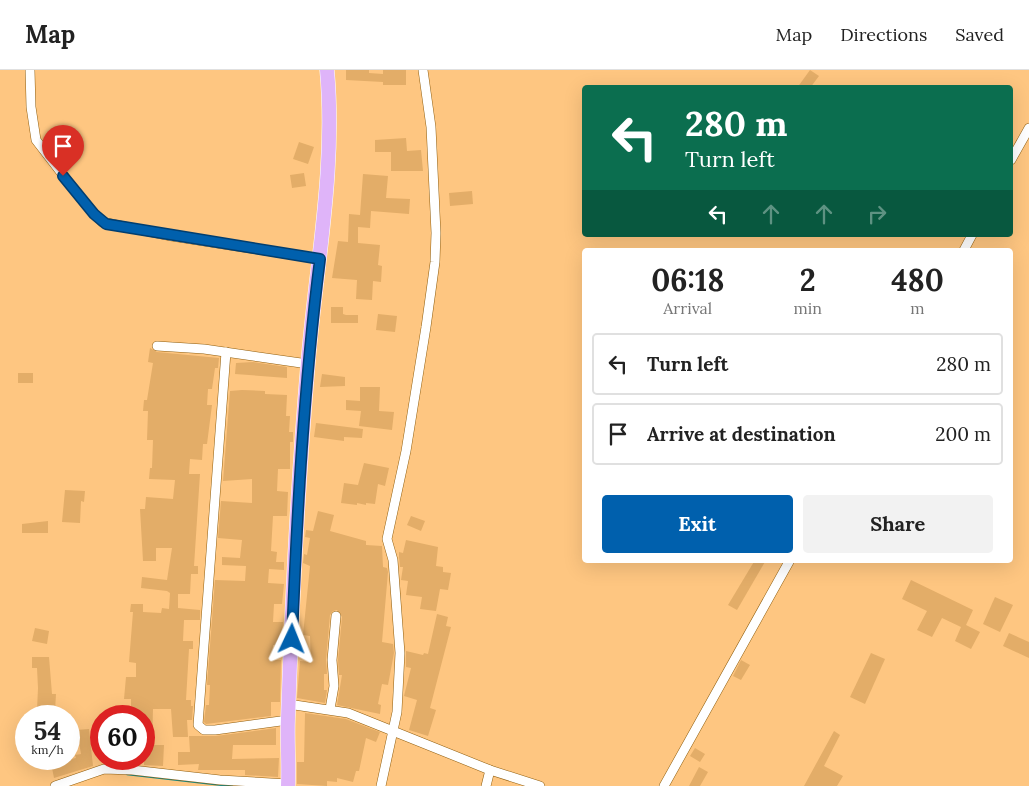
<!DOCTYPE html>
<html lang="en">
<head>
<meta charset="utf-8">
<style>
	:root { --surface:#fff; --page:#f2f2f2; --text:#222; --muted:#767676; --line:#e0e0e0; --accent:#0060ad }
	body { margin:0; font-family:Lora,serif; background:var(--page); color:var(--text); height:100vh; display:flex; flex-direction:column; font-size:19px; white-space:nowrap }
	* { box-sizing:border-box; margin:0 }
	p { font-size:16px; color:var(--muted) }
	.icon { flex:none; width:28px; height:28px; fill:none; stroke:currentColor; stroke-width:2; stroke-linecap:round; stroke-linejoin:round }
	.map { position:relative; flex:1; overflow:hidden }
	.side { position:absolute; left:582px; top:178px; width:431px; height:315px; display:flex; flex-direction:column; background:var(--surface); border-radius:5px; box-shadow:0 5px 20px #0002 }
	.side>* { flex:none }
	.hud { position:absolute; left:582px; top:15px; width:431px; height:152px; border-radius:5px; box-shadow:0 5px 20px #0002; background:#0b6e4f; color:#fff; overflow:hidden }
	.speed { position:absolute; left:15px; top:635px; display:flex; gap:10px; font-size:25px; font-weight:700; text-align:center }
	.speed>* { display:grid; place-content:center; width:65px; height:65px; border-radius:50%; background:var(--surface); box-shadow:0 5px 20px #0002; line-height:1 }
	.speed small { font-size:12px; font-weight:400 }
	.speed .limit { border:8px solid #d22; background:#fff; color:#111 }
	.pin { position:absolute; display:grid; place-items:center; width:42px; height:42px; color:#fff; margin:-51px -21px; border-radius:50% 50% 50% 0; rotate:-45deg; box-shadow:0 0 5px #0007 }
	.pin .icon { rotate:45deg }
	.me { position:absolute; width:55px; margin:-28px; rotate:2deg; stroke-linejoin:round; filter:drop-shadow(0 0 4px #0008) }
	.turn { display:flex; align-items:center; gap:18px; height:105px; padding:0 20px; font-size:22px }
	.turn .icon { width:65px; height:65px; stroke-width:2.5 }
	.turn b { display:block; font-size:35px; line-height:42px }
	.lanes { display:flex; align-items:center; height:48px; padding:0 20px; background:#0003; justify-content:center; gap:25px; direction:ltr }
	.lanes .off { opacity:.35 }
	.eta { display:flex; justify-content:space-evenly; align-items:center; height:85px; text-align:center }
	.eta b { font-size:30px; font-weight:800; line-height:35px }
	.primary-button { display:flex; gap:10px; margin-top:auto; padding:10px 20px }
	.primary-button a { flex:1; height:58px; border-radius:5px; background:var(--accent); color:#fff; font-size:20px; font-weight:800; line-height:58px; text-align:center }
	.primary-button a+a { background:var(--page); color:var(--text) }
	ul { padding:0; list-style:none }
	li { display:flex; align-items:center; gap:15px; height:62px; margin:0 10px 8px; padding:0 10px; border:2px solid var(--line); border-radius:5px }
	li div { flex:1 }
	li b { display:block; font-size:19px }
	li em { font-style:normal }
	header { display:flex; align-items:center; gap:30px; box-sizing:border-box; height:70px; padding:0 25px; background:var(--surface); border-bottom:1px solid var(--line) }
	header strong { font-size:24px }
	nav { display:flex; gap:28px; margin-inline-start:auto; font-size:18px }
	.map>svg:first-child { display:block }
</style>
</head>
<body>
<header>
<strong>Map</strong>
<nav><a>Map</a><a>Directions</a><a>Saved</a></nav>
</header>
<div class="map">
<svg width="1029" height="716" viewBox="0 0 1029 716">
	<rect width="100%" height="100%" fill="#fec681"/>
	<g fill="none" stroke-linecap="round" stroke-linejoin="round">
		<!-- stream -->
		<polyline stroke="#148884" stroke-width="2.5" points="127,704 232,716"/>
	</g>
	<!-- building -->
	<g fill="#e3ad68">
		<polygon points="346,0 369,0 369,3 383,4 383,0 406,0 406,15 383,15 383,12 346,10"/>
		<polygon points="810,0 819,6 810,18 797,18"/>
		<polygon points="406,68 407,81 421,80 423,101 391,101 391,82 375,82 375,70"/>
		<polygon points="299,72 314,77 308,94 293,89"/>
		<polygon points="304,103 306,116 292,118 290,105"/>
		<polygon points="363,104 388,106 386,128 410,129 409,144 371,141 370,158 358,157 358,173 380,175 378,195 382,196 381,212 373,211 372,230 356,229 357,210 332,208 338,171 348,172 349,144 360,145"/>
		<polygon points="472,121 473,134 450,136 449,123"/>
		<polygon points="331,237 343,237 343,244 346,245 358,245 358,253 331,253"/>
		<polygon points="378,244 397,246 395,262 376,260"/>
		<polygon points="150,278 157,282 219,288 218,298 215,298 212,319 208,319 207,335 212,335 207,374 203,374 202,390 190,389 189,404 200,404 194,496 198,496 198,504 191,504 190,524 178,524 178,538 200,540 200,550 184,550 183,571 193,571 193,579 189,579 186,630 191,630 191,636 193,636 192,650 187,650 188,667 173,667 171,639 153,639 152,675 164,675 163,696 144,695 144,646 131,646 131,629 124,629 126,607 136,607 136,593 129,592 133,542 130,542 131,534 143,534 143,542 161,543 162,538 169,539 170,523 167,521 141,518 142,507 167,510 172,478 156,478 156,491 143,491 140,439 145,439 146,427 173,429 175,410 149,409 150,398 152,398 153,370 147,370 148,341 143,341 144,330 147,330 153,293 148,292"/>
		<polygon points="253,292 287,297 287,308 235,304 236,293"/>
		<rect x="18" y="303" width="15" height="10"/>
		<polygon points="322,304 345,307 345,316 320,317"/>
		<polygon points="360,317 380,317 379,341 394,342 392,360 359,356 361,341 346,340 346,330 360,331"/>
		<polygon points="242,320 265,321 265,324 287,325 286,346 290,346 289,362 293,362 293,372 290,372 290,399 278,399 277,421 288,422 287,446 273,446 271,481 277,482 276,492 284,492 284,500 269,499 268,513 284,514 282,534 274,534 273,552 283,552 281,575 273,575 272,590 281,590 280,632 271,632 271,646 206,654 204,652 206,635 209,635 210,615 207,615 215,510 245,511 246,496 222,495 222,487 240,488 242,470 218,468 221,431 252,433 252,409 223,411 230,321"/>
		<polygon points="316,353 363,359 362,368 344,367 344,371 314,367"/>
		<polygon points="364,393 389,398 385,416 378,414 375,434 366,433 366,435 357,433 357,435 341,433 344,413 358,415"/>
		<polygon points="65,420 85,421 84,432 81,431 80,453 62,452"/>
		<polygon points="318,441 334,445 330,461 366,471 366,475 382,476 383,497 387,498 388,502 382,572 393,574 394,583 388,615 382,614 378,634 381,635 380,644 337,635 342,605 339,605 338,590 342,547 337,540 333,541 330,545 326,590 327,604 324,604 324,620 327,620 325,633 297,628 300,591 311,592 310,566 303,565 310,496 303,493 304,484 307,485 310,468 305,467 306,460 313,461"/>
		<polygon points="411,446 425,451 421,461 407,455"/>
		<polygon points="48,451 48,463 22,463 22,454"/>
		<polygon points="406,470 438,477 436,496 443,497 443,502 451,503 448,520 440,519 436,541 420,539 422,527 406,525 408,511 401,510 403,497 400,497 399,487 399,482 403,483"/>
		<polygon points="755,490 766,490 737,540 728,535"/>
		<polygon points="911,510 973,540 966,555 980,562 971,579 955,571 961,557 942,548 932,567 917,560 927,541 902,529"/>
		<polygon points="995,527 1013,535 1000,562 983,554"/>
		<polygon points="437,544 448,547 446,556 451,557 430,638 436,640 428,666 409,660 417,630 404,626 411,598 406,597 406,581 423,585 424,583 428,584"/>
		<polygon points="35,558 49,561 47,574 32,571"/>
		<polygon points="1009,563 1029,572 1029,588 1003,576"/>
		<polygon points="871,583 885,589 865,634 850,627"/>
		<polygon points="32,587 49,587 52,624 56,624 55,641 37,640 38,618 37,598 32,598"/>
		<polygon points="741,590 750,595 741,610 733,606"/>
		<polygon points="305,643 346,649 380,662 376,672 366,668 359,701 356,701 353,712 337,708 337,712 327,711 327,716 297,714 297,692 304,692"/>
		<polygon points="276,658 276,675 233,675 232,689 279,688 278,707 245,705 245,700 198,700 199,694 178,695 178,682 190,682 189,666 216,666"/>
		<polygon points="89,659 93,696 54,708 51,693 76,688 75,685 81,684 77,660"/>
		<polygon points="834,661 840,665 824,696 843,706 837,716 804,716"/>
		<polygon points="695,678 705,684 700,692 690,686"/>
		<polygon points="699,697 708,702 700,716 689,716"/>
	</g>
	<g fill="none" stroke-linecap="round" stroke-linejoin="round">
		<!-- minor casing -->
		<g stroke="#915f0f" stroke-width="10">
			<g id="minor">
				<polyline points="30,0 31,37 36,70 80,127 102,152 171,166 320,189"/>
				<polyline points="1011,90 1029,58"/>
				<polyline points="964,180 972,165"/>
				<polyline points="157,276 204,279 308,294"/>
				<polyline points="226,282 198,655 204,660 215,660 288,650"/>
				<polyline points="288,634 348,643 490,700 540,716"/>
				<polyline points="330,639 334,616 332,590 336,546"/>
				<polyline points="55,716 104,699 132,700 220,710 288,714"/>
				<polyline points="381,716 397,642 400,583 393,490 387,469 406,381 426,257 435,192 436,163 431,57 423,0"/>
				<polyline points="486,716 490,700"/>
				<polyline points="664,716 790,490"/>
			</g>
		</g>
		<!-- primary casing -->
		<g stroke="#fff" stroke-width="15">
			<path id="primary" d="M 288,716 C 289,693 287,671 288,648 C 292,530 298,411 308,293 C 316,195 336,99 327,0"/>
		</g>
		<!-- minor -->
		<use href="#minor" stroke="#fff" stroke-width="9"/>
		<!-- primary -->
		<use href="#primary" stroke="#dfb4f9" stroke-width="14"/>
	</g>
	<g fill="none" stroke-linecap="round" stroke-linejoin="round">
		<!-- route casing -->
		<g stroke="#003e70" stroke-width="12">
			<path id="route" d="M 63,106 L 94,144 L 106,154 L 320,189 C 304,315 297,442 292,569"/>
		</g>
		<!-- route -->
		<use href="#route" stroke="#0060ad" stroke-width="9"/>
	</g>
</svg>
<div class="speed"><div>54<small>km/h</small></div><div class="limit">60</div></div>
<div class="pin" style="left:63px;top:106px;background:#d93025"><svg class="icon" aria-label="arrive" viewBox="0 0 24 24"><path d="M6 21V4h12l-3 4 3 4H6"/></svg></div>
<svg class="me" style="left:292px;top:569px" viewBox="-20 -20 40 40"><path d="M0-17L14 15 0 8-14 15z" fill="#0060ad" stroke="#fff" stroke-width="4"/></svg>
<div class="hud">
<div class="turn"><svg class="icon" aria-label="left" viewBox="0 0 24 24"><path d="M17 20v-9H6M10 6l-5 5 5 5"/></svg><div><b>280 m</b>Turn left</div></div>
<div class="lanes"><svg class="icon" aria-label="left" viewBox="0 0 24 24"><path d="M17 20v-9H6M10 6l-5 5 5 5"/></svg><svg class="icon off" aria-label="ahead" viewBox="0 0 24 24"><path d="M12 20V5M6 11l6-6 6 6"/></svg><svg class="icon off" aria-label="ahead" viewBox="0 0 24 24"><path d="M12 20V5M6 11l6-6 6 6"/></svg><svg class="icon off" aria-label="right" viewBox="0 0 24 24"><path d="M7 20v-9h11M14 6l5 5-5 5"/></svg></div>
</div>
<section class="side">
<div class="eta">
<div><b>06:18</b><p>Arrival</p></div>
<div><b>2</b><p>min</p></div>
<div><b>480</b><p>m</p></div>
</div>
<ul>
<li><svg class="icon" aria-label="left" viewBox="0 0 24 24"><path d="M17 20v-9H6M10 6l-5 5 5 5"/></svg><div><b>Turn left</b></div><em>280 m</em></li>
<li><svg class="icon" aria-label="arrive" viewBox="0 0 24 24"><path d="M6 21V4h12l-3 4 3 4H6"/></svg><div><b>Arrive at destination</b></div><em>200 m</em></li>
</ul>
<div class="primary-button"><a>Exit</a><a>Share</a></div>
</section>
</div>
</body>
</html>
